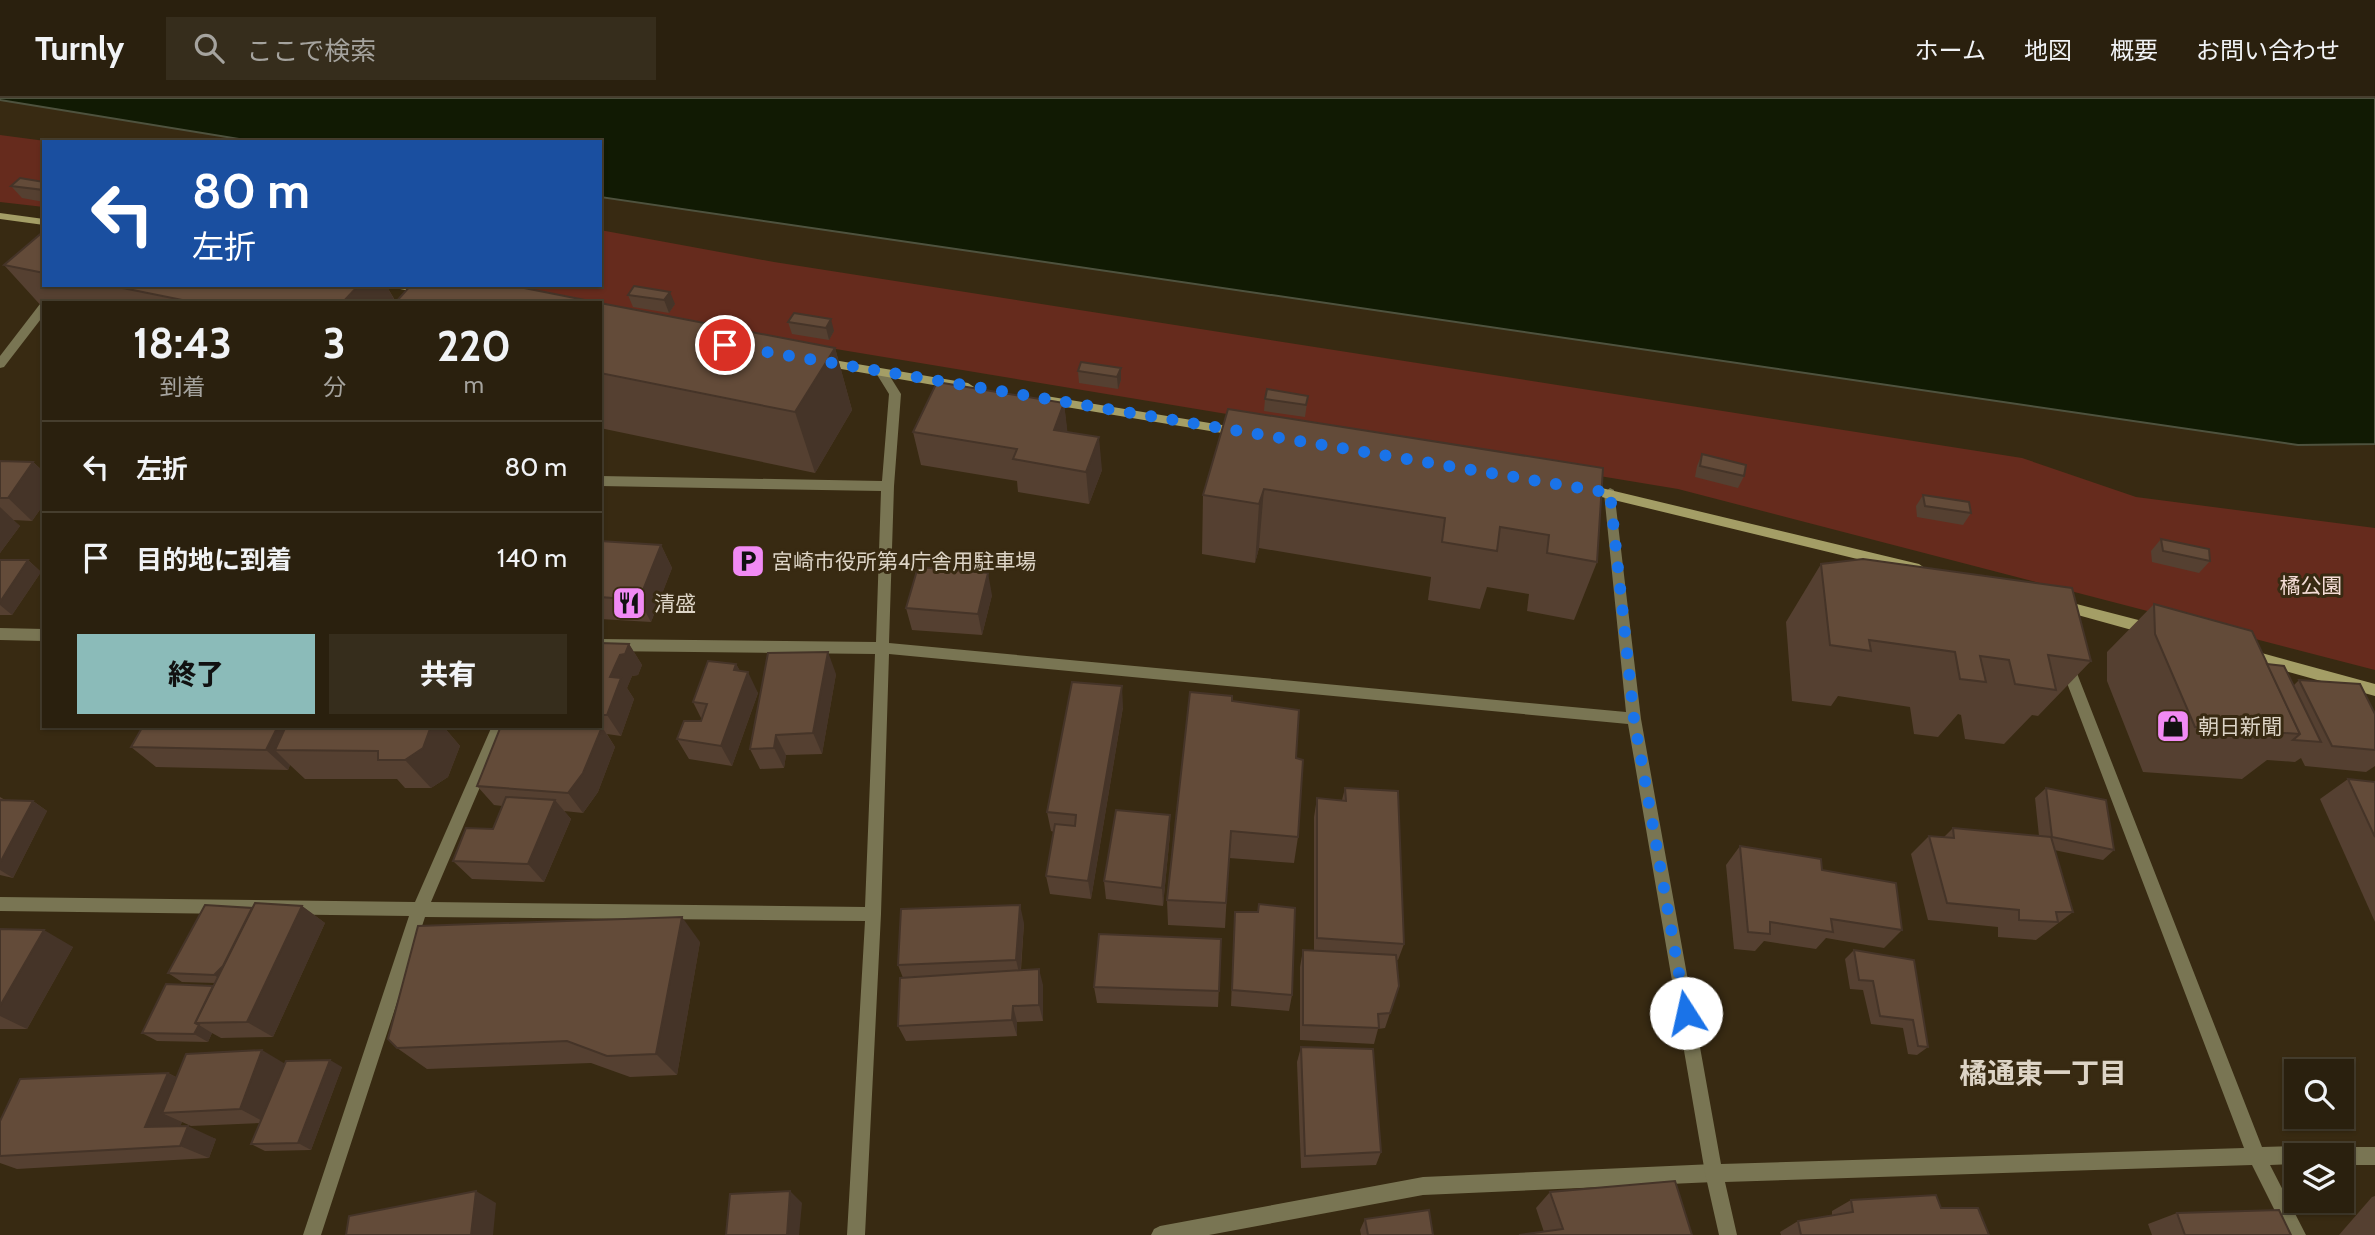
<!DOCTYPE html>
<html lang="ja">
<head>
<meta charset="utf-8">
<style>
	:root { --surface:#2a200e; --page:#362d1c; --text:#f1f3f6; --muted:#a5a39e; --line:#463e2e; --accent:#8bbbb9 }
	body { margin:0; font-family:Cabin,"Noto Sans JP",sans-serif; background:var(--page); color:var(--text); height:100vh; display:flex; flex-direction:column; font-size:26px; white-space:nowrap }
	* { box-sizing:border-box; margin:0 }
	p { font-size:23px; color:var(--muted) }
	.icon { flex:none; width:38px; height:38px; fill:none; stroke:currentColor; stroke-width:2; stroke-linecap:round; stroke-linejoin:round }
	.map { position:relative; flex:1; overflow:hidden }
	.panel { position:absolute; left:42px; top:203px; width:560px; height:427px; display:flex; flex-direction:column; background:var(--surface); border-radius:0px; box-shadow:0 2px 5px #0004,0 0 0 2px var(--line) }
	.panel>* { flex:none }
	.banner { position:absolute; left:42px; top:42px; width:560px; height:147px; border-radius:0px; box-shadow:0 2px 5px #0004,0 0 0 2px var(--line); background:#1a4fa0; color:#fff; overflow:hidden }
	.tools { position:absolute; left:2284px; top:961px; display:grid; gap:14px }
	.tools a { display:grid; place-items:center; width:70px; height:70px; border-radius:0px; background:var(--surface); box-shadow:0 2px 5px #0004,0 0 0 2px var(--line); font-size:35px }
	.pin { position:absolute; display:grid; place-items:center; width:60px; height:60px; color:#fff; margin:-30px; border:4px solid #fff; border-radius:50%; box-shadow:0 2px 7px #0007 }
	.me { position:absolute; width:77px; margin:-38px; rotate:350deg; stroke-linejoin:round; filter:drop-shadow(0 0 5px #0008) }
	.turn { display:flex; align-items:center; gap:24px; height:147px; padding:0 35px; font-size:32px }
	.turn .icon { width:91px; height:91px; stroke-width:2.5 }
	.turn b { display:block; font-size:49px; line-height:60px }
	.eta { display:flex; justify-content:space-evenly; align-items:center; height:119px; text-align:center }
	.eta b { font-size:42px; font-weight:800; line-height:49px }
	.primary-button { display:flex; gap:14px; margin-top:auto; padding:14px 35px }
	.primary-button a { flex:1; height:80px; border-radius:0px; background:var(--accent); color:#111; font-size:28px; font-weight:800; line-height:80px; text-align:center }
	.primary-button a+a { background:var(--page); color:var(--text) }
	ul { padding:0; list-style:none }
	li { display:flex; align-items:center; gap:21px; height:91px; padding:0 35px; border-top:2px solid var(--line) }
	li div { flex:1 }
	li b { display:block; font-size:26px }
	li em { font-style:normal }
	header { display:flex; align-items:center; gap:42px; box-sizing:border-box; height:98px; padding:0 35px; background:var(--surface); border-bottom:2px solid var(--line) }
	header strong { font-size:33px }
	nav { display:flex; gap:38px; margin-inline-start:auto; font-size:24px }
	.search { width:490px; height:63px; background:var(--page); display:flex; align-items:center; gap:18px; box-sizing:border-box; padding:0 24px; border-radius:0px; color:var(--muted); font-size:26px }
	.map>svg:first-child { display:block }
</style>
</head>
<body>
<header>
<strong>Turnly</strong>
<div class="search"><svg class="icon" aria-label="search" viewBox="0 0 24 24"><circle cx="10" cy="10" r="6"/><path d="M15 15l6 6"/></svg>ここで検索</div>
<nav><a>ホーム</a><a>地図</a><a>概要</a><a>お問い合わせ</a></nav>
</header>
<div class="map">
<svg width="2375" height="1137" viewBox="0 0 2375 1137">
	<rect width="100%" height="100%" fill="#382a12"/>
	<!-- green -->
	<g fill="#662b1d">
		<polygon points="0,37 53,44 44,44 44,109 0,104"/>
		<polygon points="600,132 774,164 2022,360 2136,399 2375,430 2375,572 1678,391 691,227 600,211 600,205 567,205 471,187 600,187"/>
	</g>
	<!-- water -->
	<polygon fill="#111a03" stroke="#4e523e" stroke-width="2" points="0,0 2375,0 2375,346 2298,347 600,99 600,44 258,44 0,2"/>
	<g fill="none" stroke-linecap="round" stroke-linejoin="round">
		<!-- lane -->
		<polygon fill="#797553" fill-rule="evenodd" points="1714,1066 1720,1069 1723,1075 1720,1081 1714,1084 1423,1097 1209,1137 1151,1137 1154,1131 1160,1128 1423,1079"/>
		<!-- street -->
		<g fill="#797553" fill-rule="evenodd">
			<polygon points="44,205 44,217 4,269 0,270 0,258 40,206"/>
			<polygon points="882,271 886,272 901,296 894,388 889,545 1626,614 1604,395 1610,390 1614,392 1641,621 1721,1066 2244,1050 2059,564 2061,560 2071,560 2262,1049 2296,1048 2302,1051 2305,1057 2296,1057 2296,1066 2270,1067 2306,1137 2287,1137 2252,1067 1725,1084 1737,1137 1719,1137 1705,1075 1628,626 889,556 881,816 865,1137 847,1137 865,823 425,819 321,1137 303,1137 409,818 0,813 0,799 415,804 492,628 506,628 431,804 865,809 875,556 600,553 600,541 876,544 881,393 600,388 600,378 882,383 889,296 876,275"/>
			<polygon points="0,530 44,531 44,543 0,542"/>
			<polygon points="2342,1049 2375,1049 2375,1067 2342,1067 2342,1057 2334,1057 2336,1052"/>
		</g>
		<!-- secondary -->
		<g fill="#a49e66" fill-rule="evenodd">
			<polygon points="0,115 44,121 44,127 0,121"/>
			<polygon points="395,187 432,189 434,192 428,196 400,191"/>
			<polygon points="822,260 968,285 974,289 968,293 818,267 816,264"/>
			<polygon points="1046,298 1240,330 1246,334 1240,338 1042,305 1040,302"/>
			<polygon points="1585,386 1919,466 1926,471 1919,476 1581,394 1579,391 1581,388"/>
			<polygon points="2061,502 2150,525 2155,527 2157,531 2155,535 2150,537 2056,511 2054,507 2056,503"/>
			<polygon points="2247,551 2375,586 2375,598 2242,561 2240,557 2242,553"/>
		</g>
	</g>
	<!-- wall -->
	<g fill="#554031">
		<polygon points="44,84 44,104 22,100 11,88"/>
		<polygon points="44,133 44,187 386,187 396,204 600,205 44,205 44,211 4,167"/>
		<polygon points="634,188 675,206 669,215 633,209 628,197"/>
		<polygon points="600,205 835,250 852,312 815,375 600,330"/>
		<polygon points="794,215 834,233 829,242 792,236 788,224"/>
		<polygon points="1121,270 1121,282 1118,291 1079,285 1078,273"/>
		<polygon points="1308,298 1305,319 1264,313 1265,301"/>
		<polygon points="1064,305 1067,334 1102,372 1089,406 1018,394 1017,383 921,367 913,334"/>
		<polygon points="1228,311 1603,370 1597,464 1574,522 1527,513 1529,496 1487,489 1480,511 1428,502 1431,479 1259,450 1255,465 1202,456 1203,397"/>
		<polygon points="1702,356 1744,378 1738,390 1695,379 1697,368"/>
		<polygon points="0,363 33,364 44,374 44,406 32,423 13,422 20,428 0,455"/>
		<polygon points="1923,397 1971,415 1963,427 1917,419 1916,408"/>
		<polygon points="2161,441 2210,463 2199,475 2152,464 2151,453"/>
		<polygon points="600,443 661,447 672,470 651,524 600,521"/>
		<polygon points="0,462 28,462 41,474 12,517 0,517"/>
		<polygon points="1821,466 2091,563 2038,618 2032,617 2004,646 1965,641 1961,617 1958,616 1938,639 1914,636 1910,609 1838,598 1831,608 1792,603 1786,524"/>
		<polygon points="992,497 982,537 912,532 906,510"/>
		<polygon points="2154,506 2267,566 2294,587 2299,582 2375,616 2375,668 2366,674 2305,668 2301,660 2295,664 2267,662 2242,681 2143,674 2107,583 2107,554"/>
		<polygon points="600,545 629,546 642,567 638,577 632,578 627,590 634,601 621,638 607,636 615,649 598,694 583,715 564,713 571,721 544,784 472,781 453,763 493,731 502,708 494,707 477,688 600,628"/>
		<polygon points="736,566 740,573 758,595 732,668 689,661 677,641 701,623 701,620 693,604"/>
		<polygon points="836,576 822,656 786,657 784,670 760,671 750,651"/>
		<polygon points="1232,603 1296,660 1298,739 1294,765 1229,760 1225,830 1168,827 1167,802"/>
		<polygon points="1123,609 1091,801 1050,796 1046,778 1054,734 1051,733 1047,714"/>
		<polygon points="143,628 443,628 460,648 448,679 431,690 405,690 397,681 305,681 290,667 288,672 156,669 131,649"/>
		<polygon points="2348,681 2375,684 2375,824 2320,701"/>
		<polygon points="1345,690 1404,846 1398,862 1397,862 1399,888 1385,930 1378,931 1374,946 1300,942 1300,869 1303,852 1314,853 1314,719 1317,700 1342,702"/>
		<polygon points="2046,690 2114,752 2103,762 2054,752 2073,814 2036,842 1998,839 1998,829 1928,822 1911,756 1929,738 1944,739 1953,730 2039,738 2035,700"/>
		<polygon points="0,699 5,702 33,703 47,713 13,780 0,777"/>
		<polygon points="1170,717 1170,736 1163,808 1106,801 1104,783"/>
		<polygon points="1740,748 1822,772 1902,832 1884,850 1826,840 1816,851 1764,843 1755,853 1734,851 1726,767"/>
		<polygon points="302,808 325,825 273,939 221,940 212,935 208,944 157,943 142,935 213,888 215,885 182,884 168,875 252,810"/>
		<polygon points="1024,825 1021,872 1043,887 1043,923 1017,924 1017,938 906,943 898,928 903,880 898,867"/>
		<polygon points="0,831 73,849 27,931 0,931"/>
		<polygon points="1234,831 1292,897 1289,913 1231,908"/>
		<polygon points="1221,841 1218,909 1097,905 1094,889"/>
		<polygon points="700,844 677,977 630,979 591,965 427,971 397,950"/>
		<polygon points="1854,852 1914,862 1928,949 1917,957 1908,956 1903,930 1871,926 1863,892 1850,891 1845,861"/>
		<polygon points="1301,949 1381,1054 1376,1067 1301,1070 1297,964"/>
		<polygon points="284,966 342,969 311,1052 265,1053 251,1046 260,1025 191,1028 182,1024 180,1028 216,1041 209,1060 17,1071 0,1065 0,1023 168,975 176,979"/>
		<polygon points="1550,1094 1692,1137 1544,1134 1536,1110"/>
		<polygon points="2375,1098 2375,1137 2339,1137 2372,1099"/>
		<polygon points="1851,1102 1941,1110 1989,1137 1781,1137 1780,1134 1798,1123 1832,1117 1832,1113"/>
		<polygon points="2177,1115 2291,1137 2152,1137 2148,1126"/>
		<polygon points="1365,1121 1433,1137 1361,1137 1360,1132"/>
	</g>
	<!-- shaded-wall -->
	<g fill="#453428">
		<polygon points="359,187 386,187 396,205 342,205"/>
		<polygon points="670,194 675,206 669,215 664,202"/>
		<polygon points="831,221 834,233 829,242 826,230"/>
		<polygon points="835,250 852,312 815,375 795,314"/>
		<polygon points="1121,270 1121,282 1118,291 1117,279"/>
		<polygon points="1064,305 1068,338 1054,332"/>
		<polygon points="1099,339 1102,372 1089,406 1086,374"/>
		<polygon points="33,364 44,374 44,406 32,423 8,400"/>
		<polygon points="1264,391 1259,450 1255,465 1259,406"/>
		<polygon points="0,409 20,428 0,455"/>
		<polygon points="661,447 672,470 651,524 639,502"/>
		<polygon points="28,462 41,474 12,517 0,507 0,504"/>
		<polygon points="988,475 992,497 982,537 978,516"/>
		<polygon points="629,546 642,567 638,577 632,578 627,590 634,601 621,638 607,617 610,579 620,557"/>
		<polygon points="828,554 836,576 822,656 813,635"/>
		<polygon points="736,566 745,583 748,574 758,595 732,668 721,648"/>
		<polygon points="1122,588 1123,609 1091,801 1088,783"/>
		<polygon points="278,628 309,628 275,652 290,667 288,672 266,652"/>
		<polygon points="409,628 443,628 460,648 448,679 431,690 405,662"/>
		<polygon points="602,629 615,649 598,694 583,715 568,695"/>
		<polygon points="776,637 786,657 784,670 774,650"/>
		<polygon points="555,702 571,721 544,784 528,766"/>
		<polygon points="33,703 47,713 13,780 0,772 0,765"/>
		<polygon points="1170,717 1170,736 1163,808 1162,790"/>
		<polygon points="1020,807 1024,825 1020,879 1016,862"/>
		<polygon points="302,808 325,825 273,939 247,924"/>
		<polygon points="252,810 227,886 214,877"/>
		<polygon points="682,819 700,844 677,977 656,956"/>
		<polygon points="44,832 73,849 27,931 0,918 0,908"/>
		<polygon points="1039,871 1043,887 1043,923 1039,907"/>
		<polygon points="1013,908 1017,924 1017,938 1012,922"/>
		<polygon points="199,927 212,935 208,944 194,936"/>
		<polygon points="262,952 287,967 266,1025 240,1011"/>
		<polygon points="330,962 342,969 311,1052 298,1045"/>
		<polygon points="168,975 196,989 162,1015 182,1024 175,1042 145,1029"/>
		<polygon points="188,1028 216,1041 209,1060 180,1048"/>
		<polygon points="476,1093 496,1105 493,1137 471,1137"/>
		<polygon points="790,1093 802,1105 799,1137 787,1137"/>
	</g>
	<!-- building -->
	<g fill="#634b39" stroke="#453428" stroke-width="2">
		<polygon points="20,80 44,84 44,92 11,88"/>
		<polygon points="44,133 44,175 4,167"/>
		<polygon points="108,187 359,187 342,205 197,205"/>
		<polygon points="411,187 509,187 600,205 395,205"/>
		<polygon points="634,188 670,194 664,202 628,197"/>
		<polygon points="600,205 835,250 795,314 600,275"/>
		<polygon points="794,215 831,221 826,230 788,224"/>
		<polygon points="1081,264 1121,270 1117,279 1078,273"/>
		<polygon points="937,284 1064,305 1054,332 1099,339 1086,374 1013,361 1017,351 913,334"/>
		<polygon points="1267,291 1308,298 1306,307 1265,301"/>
		<polygon points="1228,311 1603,370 1597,464 1547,455 1549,437 1500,429 1497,453 1442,444 1445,420 1264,391 1259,406 1203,397"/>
		<polygon points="1702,356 1746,367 1744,378 1700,368"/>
		<polygon points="0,363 33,364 8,400 0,400"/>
		<polygon points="1923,397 1969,404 1971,415 1925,408"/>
		<polygon points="2161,441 2209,451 2210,463 2163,453"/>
		<polygon points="600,443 661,447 639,502 600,499"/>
		<polygon points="1863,461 2072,490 2091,563 2048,557 2056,592 2015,586 2009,562 1980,558 1986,584 1960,581 1955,554 1869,542 1871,553 1830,547 1821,466"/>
		<polygon points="0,462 28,462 0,504"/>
		<polygon points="918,469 988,475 978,516 906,510"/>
		<polygon points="2154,506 2252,533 2300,636 2195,629 2155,536"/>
		<polygon points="600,545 629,546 625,556 620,557 610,579 621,580 607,617 600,617"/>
		<polygon points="828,554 813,635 776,637 774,650 750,651 768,555"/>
		<polygon points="708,563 736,566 734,572 748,574 721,648 677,641 684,623 701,623 707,606 693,604"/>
		<polygon points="2267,566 2284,568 2321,644 2293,642 2300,636"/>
		<polygon points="2299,582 2360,586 2375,616 2375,652 2332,648"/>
		<polygon points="1072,584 1122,588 1088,783 1046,778 1055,726 1075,728 1076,717 1047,714"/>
		<polygon points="1190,594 1232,598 1232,603 1299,612 1296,660 1303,662 1298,739 1231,733 1226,805 1167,802"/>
		<polygon points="143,628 278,628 266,652 131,649"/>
		<polygon points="286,628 431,628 423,650 405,662 378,662 378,653 275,652"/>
		<polygon points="501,628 594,628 602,629 583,675 568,695 477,688"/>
		<polygon points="2348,681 2375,684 2375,739"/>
		<polygon points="1345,690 1398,693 1404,846 1317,840 1317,700 1346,703"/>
		<polygon points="2046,690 2106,702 2114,752 2052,739"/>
		<polygon points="506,699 555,702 528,766 453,763 466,730 493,731"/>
		<polygon points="0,702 33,703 0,765"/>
		<polygon points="1116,712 1170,717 1162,790 1104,783"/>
		<polygon points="1953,730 2051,739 2073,814 2056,814 2058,824 2019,822 2019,812 1947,805 1929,738 1954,740"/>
		<polygon points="1740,748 1821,761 1822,772 1896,785 1902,832 1831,821 1833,834 1770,824 1770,836 1748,834"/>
		<polygon points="255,805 302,808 247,924 195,925"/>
		<polygon points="1259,806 1295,810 1292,897 1232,892 1235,814 1258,814"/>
		<polygon points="205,807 252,810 223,868 214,877 168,875"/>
		<polygon points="1020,807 1016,862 898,867 901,811"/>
		<polygon points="682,819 656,956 607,958 567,943 397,950 388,941 418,828"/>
		<polygon points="0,831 44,832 0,908"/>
		<polygon points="1099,836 1221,841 1219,893 1094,889"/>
		<polygon points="1303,852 1396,857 1399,888 1390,915 1378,916 1379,930 1303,927"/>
		<polygon points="1854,852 1914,862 1928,949 1918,948 1913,922 1880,918 1873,883 1859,882"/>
		<polygon points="1039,871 1039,907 1013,908 1012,922 898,928 900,880"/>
		<polygon points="166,886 213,888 195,925 199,927 194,936 142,935"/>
		<polygon points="1301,949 1373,951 1381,1054 1305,1058"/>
		<polygon points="262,952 240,1011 162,1015 186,956"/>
		<polygon points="330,962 298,1045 251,1046 286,963"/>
		<polygon points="168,975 145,1029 188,1028 180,1048 0,1058 0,1023 20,981"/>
		<polygon points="1675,1083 1692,1137 1519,1137 1563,1131 1550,1094"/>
		<polygon points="476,1093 471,1137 346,1137 349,1118"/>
		<polygon points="790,1093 787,1137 726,1137 730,1096"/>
		<polygon points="1936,1097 1941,1110 1978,1110 1989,1137 1801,1137 1798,1123 1853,1114 1851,1102"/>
		<polygon points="1429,1112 1433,1137 1368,1137 1365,1121"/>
		<polygon points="2279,1112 2291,1137 2185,1137 2177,1115"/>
	</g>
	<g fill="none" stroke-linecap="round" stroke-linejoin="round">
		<!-- route -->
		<polyline stroke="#1a73e8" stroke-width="12" stroke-dasharray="0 21.6" points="725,247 1610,395 1634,621 1686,915"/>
	</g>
	<!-- icons -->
	<defs>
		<g id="parking-square" transform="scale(1.75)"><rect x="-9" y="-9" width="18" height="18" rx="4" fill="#f18af4" stroke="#382a12"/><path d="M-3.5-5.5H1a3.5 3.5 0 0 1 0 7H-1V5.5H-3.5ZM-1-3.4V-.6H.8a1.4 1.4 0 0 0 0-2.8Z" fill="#111"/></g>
		<g id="restaurant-square" transform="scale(1.75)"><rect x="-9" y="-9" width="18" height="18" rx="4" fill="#f18af4" stroke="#382a12"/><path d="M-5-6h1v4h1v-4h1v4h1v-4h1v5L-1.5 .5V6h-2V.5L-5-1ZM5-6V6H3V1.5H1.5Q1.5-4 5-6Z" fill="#111"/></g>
		<g id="shop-square" transform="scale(1.75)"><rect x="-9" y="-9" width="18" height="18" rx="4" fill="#f18af4" stroke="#382a12"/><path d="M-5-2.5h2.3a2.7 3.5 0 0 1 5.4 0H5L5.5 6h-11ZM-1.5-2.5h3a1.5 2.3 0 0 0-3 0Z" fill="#111"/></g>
	</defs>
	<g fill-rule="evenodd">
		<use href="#parking-square" x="748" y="463"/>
		<use href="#restaurant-square" x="629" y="505"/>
		<use href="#shop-square" x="2173" y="628"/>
	</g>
	<g text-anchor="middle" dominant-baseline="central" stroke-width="6" stroke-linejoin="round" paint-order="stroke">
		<!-- poi labels -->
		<g font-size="21" fill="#ddd4c6" stroke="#382a12" text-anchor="start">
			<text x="772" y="463">宮崎市役所第4庁舎用駐車場</text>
			<text x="654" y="505">清盛</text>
			<text x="2198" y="628">朝日新聞</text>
		</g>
		<!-- park labels -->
		<g font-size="21" fill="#f4dcd6" stroke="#382a12">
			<text x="2311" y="487">橘公園</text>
		</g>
		<!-- near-neighbourhood labels -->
		<g font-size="28" font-weight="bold" fill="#ddd4c6" stroke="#382a12">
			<text x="2043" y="975">橘通東一丁目</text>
		</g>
	</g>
</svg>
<div class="tools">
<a><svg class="icon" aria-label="search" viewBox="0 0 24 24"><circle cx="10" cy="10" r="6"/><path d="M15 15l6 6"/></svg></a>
<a><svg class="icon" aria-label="layers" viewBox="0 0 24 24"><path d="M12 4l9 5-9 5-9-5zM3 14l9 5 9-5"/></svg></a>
</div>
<div class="pin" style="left:725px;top:247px;background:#d93025"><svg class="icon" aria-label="arrive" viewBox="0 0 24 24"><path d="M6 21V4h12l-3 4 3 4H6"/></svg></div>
<svg class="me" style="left:1686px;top:915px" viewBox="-20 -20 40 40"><circle r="19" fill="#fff"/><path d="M0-13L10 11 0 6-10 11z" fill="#1a73e8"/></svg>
<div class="banner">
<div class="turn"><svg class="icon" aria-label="left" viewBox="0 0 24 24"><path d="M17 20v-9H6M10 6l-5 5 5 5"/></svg><div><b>80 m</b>左折</div></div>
</div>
<section class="panel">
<div class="eta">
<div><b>18:43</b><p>到着</p></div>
<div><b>3</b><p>分</p></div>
<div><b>220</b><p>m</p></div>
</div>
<ul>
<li><svg class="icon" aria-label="left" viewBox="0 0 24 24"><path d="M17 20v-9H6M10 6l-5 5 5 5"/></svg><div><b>左折</b></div><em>80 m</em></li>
<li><svg class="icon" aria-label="arrive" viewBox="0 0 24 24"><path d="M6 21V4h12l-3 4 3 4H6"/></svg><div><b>目的地に到着</b></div><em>140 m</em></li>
</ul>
<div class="primary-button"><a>終了</a><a>共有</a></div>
</section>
</div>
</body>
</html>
